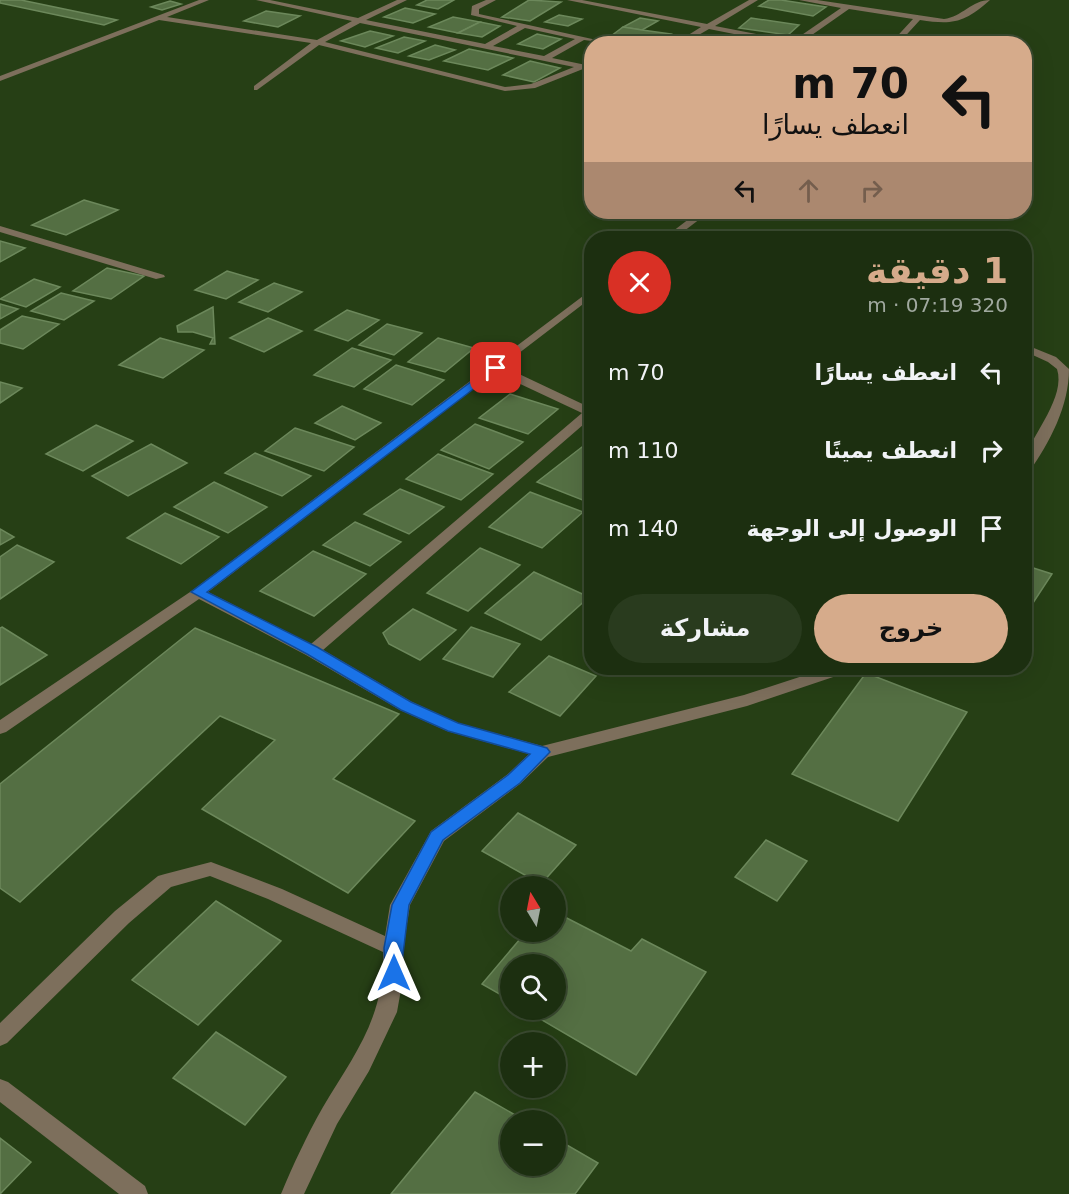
<!DOCTYPE html>
<html lang="ar">
<head>
<meta charset="utf-8">
<style>
	:root { --surface:#1c2f10; --page:#293b1e; --text:#f1f3f6; --muted:#a0a99f; --line:#3a4a30; --accent:#d6ab8b }
	body { margin:0; font-family:"DejaVu Sans","Noto Naskh Arabic",sans-serif; background:var(--page); color:var(--text); direction:rtl; height:100vh; display:flex; flex-direction:column; font-size:22px; white-space:nowrap }
	* { box-sizing:border-box; margin:0 }
	p { font-size:20px; color:var(--muted) }
	.icon { flex:none; width:33px; height:33px; fill:none; stroke:currentColor; stroke-width:2; stroke-linecap:round; stroke-linejoin:round }
	.map { position:relative; flex:1; overflow:hidden; direction:ltr }
	.panel { position:absolute; left:584px; top:231px; width:448px; height:444px; display:flex; flex-direction:column; background:var(--surface); border-radius:24px; box-shadow:0 6px 24px #0002,0 0 0 2px var(--line); direction:rtl }
	.panel>* { flex:none }
	.banner { position:absolute; left:584px; top:36px; width:448px; height:183px; border-radius:24px; box-shadow:0 6px 24px #0002,0 0 0 2px var(--line); direction:rtl; background:#d6ab8b; color:#111; overflow:hidden }
	.needle { width:39px; rotate:350deg }
	.buttons { position:absolute; left:500px; top:876px; display:grid; gap:12px }
	.buttons a { display:grid; place-items:center; width:66px; height:66px; border-radius:50%; background:var(--surface); box-shadow:0 6px 24px #0002,0 0 0 2px var(--line); font-size:30px }
	.pin { position:absolute; display:grid; place-items:center; width:51px; height:51px; color:#fff; margin:-26px; border-radius:12px; box-shadow:0 3px 9px #0006 }
	.me { position:absolute; width:66px; margin:-33px; rotate:0deg; stroke-linejoin:round; filter:drop-shadow(0 0 4px #0008) }
	.turn { display:flex; align-items:center; gap:21px; height:126px; padding:0 24px; font-size:27px }
	.turn .icon { width:78px; height:78px; stroke-width:2.5 }
	.turn b { display:block; font-size:42px; line-height:51px }
	.lanes { display:flex; align-items:center; height:57px; padding:0 24px; background:#0003; justify-content:center; gap:30px; direction:ltr }
	.lanes .off { opacity:.35 }
	.round { display:grid; place-items:center; flex:none; width:63px; height:63px; border-radius:32px; background:var(--page) }
	.overview { display:flex; align-items:center; justify-content:space-between; height:102px; padding:0 24px }
	h1 { font-size:36px; font-weight:700; line-height:45px; color:var(--accent) }
	.primary-button { display:flex; gap:12px; margin-top:auto; padding:12px 24px }
	.primary-button a { flex:1; height:69px; border-radius:36px; background:var(--accent); color:#111; font-size:24px; font-weight:700; line-height:69px; text-align:center }
	.primary-button a+a { background:var(--page); color:var(--text) }
	ul { padding:0; list-style:none }
	li { display:flex; align-items:center; gap:18px; height:78px; padding:0 24px }
	li div { flex:1 }
	li b { display:block; font-size:22px }
	li em { font-style:normal }
	.map>svg:first-child { display:block }
</style>
</head>
<body>
<div class="map">
<svg width="1069" height="1194" viewBox="0 0 1069 1194">
	<rect width="100%" height="100%" fill="#263f15"/>
	<!-- building -->
	<g fill="#546f43" stroke="#6c885b" stroke-width="1.5">
		<polygon points="0,0 21,0 117,20 104,25 0,3"/>
		<polygon points="427,0 454,0 438,9 417,5"/>
		<polygon points="529,0 561,2 530,21 502,17"/>
		<polygon points="769,0 781,0 826,7 813,16 759,6"/>
		<polygon points="170,1 181,4 162,10 151,7"/>
		<polygon points="405,8 435,14 413,23 384,17"/>
		<polygon points="266,11 300,16 278,27 244,21"/>
		<polygon points="559,15 582,19 568,26 545,22"/>
		<polygon points="453,17 480,22 458,33 429,27"/>
		<polygon points="640,18 658,21 642,30 623,27"/>
		<polygon points="751,18 799,25 788,35 739,28"/>
		<polygon points="480,22 500,26 482,37 458,33"/>
		<polygon points="623,27 642,30 671,34 659,43 611,36"/>
		<polygon points="370,31 393,36 365,47 341,41"/>
		<polygon points="537,34 561,39 543,49 518,44"/>
		<polygon points="404,37 425,41 398,53 376,48"/>
		<polygon points="724,37 756,44 714,44"/>
		<polygon points="908,38 941,43 902,44"/>
		<polygon points="435,45 455,50 429,60 409,56"/>
		<polygon points="469,49 513,58 488,70 444,61"/>
		<polygon points="530,61 560,68 534,82 503,75"/>
		<polygon points="84,200 118,210 66,235 32,225"/>
		<polygon points="0,241 25,248 0,262"/>
		<polygon points="107,268 144,276 111,299 73,291"/>
		<polygon points="227,271 258,280 226,299 195,290"/>
		<polygon points="34,279 60,287 26,307 0,299"/>
		<polygon points="274,283 302,292 268,312 239,302"/>
		<polygon points="61,293 94,301 64,320 31,311"/>
		<polygon points="0,304 18,309 0,319"/>
		<polygon points="213,307 215,344 210,344 213,338 193,332 178,332 177,326"/>
		<polygon points="347,310 379,320 348,341 315,330"/>
		<polygon points="22,316 59,324 23,349 0,343 0,330"/>
		<polygon points="268,318 302,331 264,352 230,338"/>
		<polygon points="387,324 422,333 394,355 359,345"/>
		<polygon points="160,338 204,350 163,378 119,365"/>
		<polygon points="438,338 474,348 445,372 408,362"/>
		<polygon points="352,348 391,360 354,387 314,375"/>
		<polygon points="396,365 444,380 412,405 364,389"/>
		<polygon points="0,382 22,388 0,403"/>
		<polygon points="510,394 558,409 528,434 479,418"/>
		<polygon points="342,406 381,423 355,440 315,423"/>
		<polygon points="475,424 523,442 489,469 441,450"/>
		<polygon points="96,425 133,441 83,471 46,454"/>
		<polygon points="295,428 354,447 324,471 265,451"/>
		<polygon points="151,444 187,463 128,496 92,476"/>
		<polygon points="582,447 591,450 591,497 585,501 537,482"/>
		<polygon points="255,453 311,476 282,496 225,473"/>
		<polygon points="438,454 493,474 461,500 406,479"/>
		<polygon points="214,482 267,507 228,533 174,507"/>
		<polygon points="400,489 444,507 409,534 364,514"/>
		<polygon points="530,492 583,512 542,548 489,527"/>
		<polygon points="165,513 219,537 181,564 127,538"/>
		<polygon points="355,522 401,542 370,566 323,545"/>
		<polygon points="0,529 14,537 0,545"/>
		<polygon points="17,545 54,562 0,599 0,557"/>
		<polygon points="480,548 520,565 468,611 427,593"/>
		<polygon points="313,551 366,574 314,616 260,591"/>
		<polygon points="1024,565 1052,574 1027,612 1024,611"/>
		<polygon points="534,572 589,597 541,640 485,613"/>
		<polygon points="413,609 456,630 420,660 389,644 383,633"/>
		<polygon points="2,627 47,655 0,685 0,628"/>
		<polygon points="471,627 520,644 493,677 443,659"/>
		<polygon points="195,628 399,714 333,779 415,821 348,893 202,809 275,740 220,716 20,902 0,888 0,784"/>
		<polygon points="549,656 596,676 560,716 509,692"/>
		<polygon points="866,673 967,712 898,821 792,774"/>
		<polygon points="518,813 576,845 541,884 482,851"/>
		<polygon points="766,840 807,861 777,901 735,877"/>
		<polygon points="216,901 281,941 198,1025 132,980"/>
		<polygon points="555,912 631,951 642,939 706,972 636,1075 525,1010 555,1010 555,964 510,964 510,1000 482,984 526,932 555,932"/>
		<polygon points="216,1032 286,1077 245,1125 173,1078"/>
		<polygon points="475,1092 524,1120 510,1120 510,1166 555,1166 555,1138 598,1163 575,1194 391,1194"/>
		<polygon points="0,1138 31,1162 0,1194"/>
	</g>
	<g fill="none" stroke-linecap="round" stroke-linejoin="round">
		<!-- minor -->
		<g fill="#7d6f5c" fill-rule="evenodd">
			<path d="M 199,0 L 209,0 L 167,17 L 317,40 L 352,21 L 256,0 L 270,0 L 358,18 L 397,0 L 407,0 L 366,20 L 485,44 L 517,26 L 471,15 L 472,6 L 486,0 L 496,0 L 479,9 L 479,14 L 615,44 L 584,40 L 552,58 L 591,66 L 591,70 L 583,69 L 535,88 L 505,91 L 319,45 L 257,90 L 254,90 L 254,86 L 311,43 L 159,20 L 0,81 L 0,76 ZM 360,23 L 574,67 L 531,84 L 505,87 L 325,42 ZM 525,28 L 575,39 L 544,56 L 493,46 Z"/>
			<path d="M 567,0 L 582,0 L 707,24 L 749,0 L 758,0 L 715,26 L 793,41 L 841,8 L 799,0 L 817,0 L 944,19 C 962,17 972,0 990,0 C 964,23 953,25 920,20 L 898,44 L 890,44 L 913,19 L 849,9 L 799,44 L 784,44 L 709,29 L 683,44 L 674,44 L 701,27 Z"/>
			<polygon points="698,212 709,212 675,238 664,238"/>
			<polygon points="0,226 164,275 165,277 156,279 0,232"/>
			<path d="M 591,290 L 591,298 L 502,366 L 591,408 L 591,418 L 323,650 L 412,702 L 458,723 L 542,746 L 744,695 L 827,668 L 850,668 L 848,672 L 747,706 L 548,757 L 520,784 L 444,841 L 410,905 L 403,948 L 404,973 L 397,1012 L 369,1071 L 337,1124 L 304,1194 L 281,1194 C 293,1165 307,1135 323,1107 C 354,1055 385,1017 383,952 L 268,899 L 210,876 L 171,887 L 129,923 L 7,1043 L 0,1046 L 0,1023 L 115,911 L 158,876 L 165,874 L 211,862 L 282,889 L 385,936 L 390,905 L 431,831 L 508,774 L 529,754 L 447,731 L 400,710 L 306,655 L 199,599 L 6,732 L 0,734 L 0,720 L 193,590 ZM 495,372 L 582,413 L 311,644 L 208,592 Z"/>
			<path d="M 1024,344 L 1056,357 L 1069,369 C 1069,406 1050,442 1029,472 L 1024,473 C 1024,469 1024,462 1025,458 C 1033,433 1066,397 1057,369 L 1048,362 L 1024,351 Z"/>
			<polygon points="0,1079 8,1082 145,1186 148,1194 119,1194 0,1102"/>
		</g>
	</g>
	<!-- route -->
	<polygon fill="#1a73e8" stroke="#114b97" stroke-width="1.5" points="492,366 501,368 207,592 317,647 411,702 458,723 547,748 550,752 520,783 443,840 409,905 400,979 394,981 387,979 385,973 384,948 392,905 431,832 508,775 530,754 448,731 401,710 307,654 191,592"/>
</svg>
<div class="buttons">
<a><svg class="needle" viewBox="-14 -14 28 28"><path d="M0-13l5 13h-10z" fill="#e53935"/><path d="M0 13l5-13h-10z" fill="#a0a99f"/></svg></a>
<a><svg class="icon" aria-label="search" viewBox="0 0 24 24"><circle cx="10" cy="10" r="6"/><path d="M15 15l6 6"/></svg></a>
<a>+</a>
<a>−</a>
</div>
<div class="pin" style="left:496px;top:368px;background:#d93025"><svg class="icon" aria-label="arrive" viewBox="0 0 24 24"><path d="M6 21V4h12l-3 4 3 4H6"/></svg></div>
<svg class="me" style="left:394px;top:973px" viewBox="-20 -20 40 40"><path d="M0-17L14 15 0 8-14 15z" fill="#1a73e8" stroke="#fff" stroke-width="4"/></svg>
<div class="banner">
<div class="turn"><svg class="icon" aria-label="left" viewBox="0 0 24 24"><path d="M17 20v-9H6M10 6l-5 5 5 5"/></svg><div><b>70 m</b>انعطف يسارًا</div></div>
<div class="lanes"><svg class="icon" aria-label="left" viewBox="0 0 24 24"><path d="M17 20v-9H6M10 6l-5 5 5 5"/></svg><svg class="icon off" aria-label="ahead" viewBox="0 0 24 24"><path d="M12 20V5M6 11l6-6 6 6"/></svg><svg class="icon off" aria-label="right" viewBox="0 0 24 24"><path d="M7 20v-9h11M14 6l5 5-5 5"/></svg></div>
</div>
<section class="panel">
<div class="overview"><div><h1>1 دقيقة</h1><p>320 m · 07:19</p></div><a class="round" style="background:#d93025;color:#fff"><svg class="icon" aria-label="close" viewBox="0 0 24 24"><path d="M6 6l12 12M18 6L6 18"/></svg></a></div>
<ul>
<li><svg class="icon" aria-label="left" viewBox="0 0 24 24"><path d="M17 20v-9H6M10 6l-5 5 5 5"/></svg><div><b>انعطف يسارًا</b></div><em>70 m</em></li>
<li><svg class="icon" aria-label="right" viewBox="0 0 24 24"><path d="M7 20v-9h11M14 6l5 5-5 5"/></svg><div><b>انعطف يمينًا</b></div><em>110 m</em></li>
<li><svg class="icon" aria-label="arrive" viewBox="0 0 24 24"><path d="M6 21V4h12l-3 4 3 4H6"/></svg><div><b>الوصول إلى الوجهة</b></div><em>140 m</em></li>
</ul>
<div class="primary-button"><a>خروج</a><a>مشاركة</a></div>
</section>
</div>
</body>
</html>
